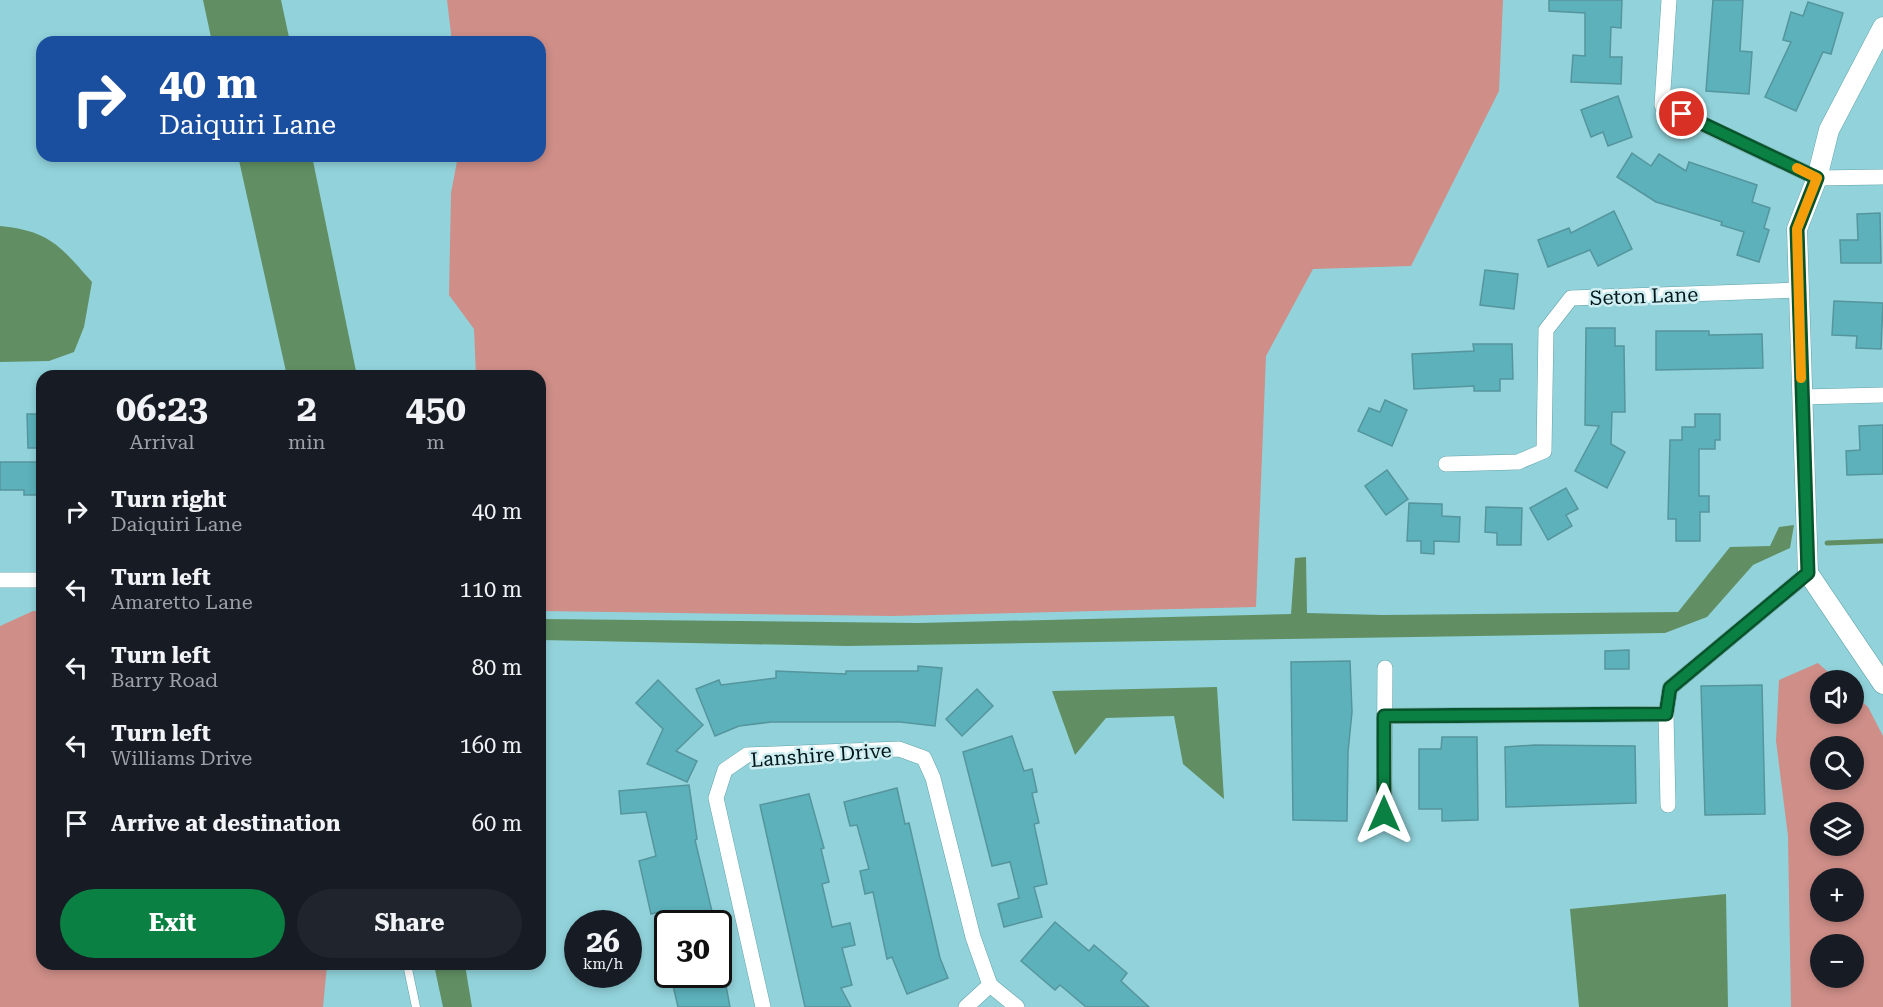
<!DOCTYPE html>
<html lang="en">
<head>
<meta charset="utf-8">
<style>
	:root { --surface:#171b24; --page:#20242c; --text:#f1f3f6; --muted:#9ea1a6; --accent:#0b8043 }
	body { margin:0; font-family:"Roboto Serif",serif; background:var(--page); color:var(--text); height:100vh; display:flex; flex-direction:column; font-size:22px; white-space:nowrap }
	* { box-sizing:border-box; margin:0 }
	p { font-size:20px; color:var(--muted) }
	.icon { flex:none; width:33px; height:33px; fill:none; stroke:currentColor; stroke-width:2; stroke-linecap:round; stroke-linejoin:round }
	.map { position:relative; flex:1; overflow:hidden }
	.side { position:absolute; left:36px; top:370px; width:510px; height:600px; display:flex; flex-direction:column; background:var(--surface); border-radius:18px; box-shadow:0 3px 9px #0003 }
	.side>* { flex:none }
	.top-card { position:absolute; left:36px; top:36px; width:510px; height:126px; border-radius:18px; box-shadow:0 3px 9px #0003; background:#1a4fa0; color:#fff; overflow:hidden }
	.controls { position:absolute; left:1810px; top:670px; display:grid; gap:12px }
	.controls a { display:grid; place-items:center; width:54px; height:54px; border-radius:50%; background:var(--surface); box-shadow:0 3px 9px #0003; font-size:30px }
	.speed { position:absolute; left:564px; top:910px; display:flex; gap:12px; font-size:30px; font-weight:700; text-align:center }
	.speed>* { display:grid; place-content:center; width:78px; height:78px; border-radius:50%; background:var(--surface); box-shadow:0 3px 9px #0003; line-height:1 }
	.speed small { font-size:15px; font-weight:400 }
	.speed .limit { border:3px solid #111; border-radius:9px; background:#fff; color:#111 }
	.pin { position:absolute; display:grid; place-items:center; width:51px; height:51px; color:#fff; margin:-26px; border:3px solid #fff; border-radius:50%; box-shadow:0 2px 6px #0007 }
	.me { position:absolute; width:66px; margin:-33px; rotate:0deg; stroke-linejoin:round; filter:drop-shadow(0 0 4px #0008) }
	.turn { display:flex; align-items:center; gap:21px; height:126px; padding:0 24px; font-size:27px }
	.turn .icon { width:78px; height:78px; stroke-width:2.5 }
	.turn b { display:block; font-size:42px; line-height:51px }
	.eta { display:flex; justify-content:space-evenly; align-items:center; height:102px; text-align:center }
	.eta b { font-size:36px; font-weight:700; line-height:42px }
	.primary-button { display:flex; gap:12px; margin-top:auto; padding:12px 24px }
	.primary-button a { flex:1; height:69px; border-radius:36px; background:var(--accent); color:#fff; font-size:24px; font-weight:700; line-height:69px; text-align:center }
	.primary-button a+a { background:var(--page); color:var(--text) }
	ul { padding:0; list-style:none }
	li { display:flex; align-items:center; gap:18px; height:78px; padding:0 24px }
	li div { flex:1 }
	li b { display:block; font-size:22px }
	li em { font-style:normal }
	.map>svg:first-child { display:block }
</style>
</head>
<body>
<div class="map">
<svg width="1883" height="1007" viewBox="0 0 1883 1007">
	<rect width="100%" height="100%" fill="#92d3db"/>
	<!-- green -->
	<g fill="#cf8e88" fill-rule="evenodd">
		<polygon points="447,0 1503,0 1499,91 1411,266 1313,269 1266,356 1256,607 892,616 540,611 540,376 476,376 474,329 449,295 451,193 458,156 540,156 540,42 452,42"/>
		<polygon points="33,611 42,611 42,964 327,965 323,1007 0,1007 0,626"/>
		<path d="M 1818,663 L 1838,681 L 1821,681 L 1821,714 L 1854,714 L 1854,695 L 1868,707 L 1883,736 L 1883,1007 L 1791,1007 L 1788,836 L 1776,741 L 1779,680 ZM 1821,747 L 1854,747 L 1854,780 L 1821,780 ZM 1821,813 L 1854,813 L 1854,846 L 1821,846 ZM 1821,879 L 1854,879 L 1854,912 L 1821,912 ZM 1821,945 L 1854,945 L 1854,978 L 1821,978 Z"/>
	</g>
	<!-- water -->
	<g fill="#618f63">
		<polygon points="203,0 281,0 290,42 212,42"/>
		<polygon points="238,156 312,156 357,376 287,376"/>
		<path d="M 0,226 C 50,231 60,246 92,282 L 84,327 L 74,352 L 49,361 L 0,362 Z"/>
		<polygon points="1794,525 1790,548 1753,565 1707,617 1665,633 847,646 540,640 540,619 919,623 1291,614 1295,558 1306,557 1307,613 1383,615 1678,612 1730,547 1770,546 1779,527"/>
		<polygon points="1217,687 1224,799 1183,764 1174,716 1106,718 1075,755 1052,691"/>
		<polygon points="1726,894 1728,1007 1579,1007 1570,909"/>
		<polygon points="434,965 465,965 472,1007 443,1007"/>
	</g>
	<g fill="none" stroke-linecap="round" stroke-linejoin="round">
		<!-- stream -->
		<polyline stroke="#618f63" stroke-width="5" points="1827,543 1883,541"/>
	</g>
	<!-- building -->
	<g fill="#5cb1bb" stroke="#55959d" stroke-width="1.5">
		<polygon points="1549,0 1622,0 1621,28 1611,27 1610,57 1622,57 1621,84 1571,82 1573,55 1585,56 1585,13 1549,11"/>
		<polygon points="1713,0 1743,0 1740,51 1752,52 1749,94 1706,91"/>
		<polygon points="1808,2 1843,13 1831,54 1823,52 1796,111 1765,97 1791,42 1783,40 1791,12 1803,16"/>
		<polygon points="1618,96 1632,137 1608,146 1603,132 1591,137 1581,110"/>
		<polygon points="1632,153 1651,166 1659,154 1686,171 1689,162 1757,185 1752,202 1770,208 1764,228 1769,230 1759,262 1737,255 1744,232 1721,225 1722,222 1656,202 1617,177"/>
		<polygon points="1614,211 1632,249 1598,266 1590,250 1548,267 1538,240 1569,228 1571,233"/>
		<polygon points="1880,213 1881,263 1841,263 1840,240 1858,240 1857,214"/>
		<polygon points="1485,270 1518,274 1514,309 1480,305"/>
		<polygon points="1834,301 1883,303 1881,349 1856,348 1857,336 1832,335"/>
		<polygon points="1586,328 1615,328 1615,346 1624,346 1625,412 1612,412 1611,444 1625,452 1607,488 1575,471 1599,426 1585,425"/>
		<polygon points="1656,331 1709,331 1709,335 1762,334 1763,368 1656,370"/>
		<polygon points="1473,344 1512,344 1513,379 1500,379 1500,391 1474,391 1474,386 1414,389 1412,354 1474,351"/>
		<polygon points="1385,400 1407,410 1392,446 1358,431 1369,408 1380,412"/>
		<polygon points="27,414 40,414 41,448 28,448"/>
		<polygon points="1695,414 1720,414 1720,440 1715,440 1715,449 1699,449 1699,496 1709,496 1709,512 1700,512 1700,541 1676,541 1676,519 1668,519 1670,440 1682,440 1682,427 1695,427"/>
		<polygon points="1883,425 1883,474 1847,475 1846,451 1860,450 1859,426"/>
		<polygon points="0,462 39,462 40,495 24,495 24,490 0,490"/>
		<polygon points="1387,470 1408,499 1386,515 1365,486"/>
		<polygon points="1566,488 1578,509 1566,515 1572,526 1548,540 1530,508"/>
		<polygon points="1409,503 1442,504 1442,516 1460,517 1459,542 1434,541 1434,554 1421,553 1421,541 1407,541"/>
		<polygon points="1486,507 1522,508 1521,545 1497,545 1497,533 1485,532"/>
		<polygon points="1629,650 1629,669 1605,669 1605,651"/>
		<polygon points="1350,661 1352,712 1348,752 1347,821 1293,820 1291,662"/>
		<polygon points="918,666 942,668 935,726 900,722 771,722 739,726 715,736 696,689 719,680 721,685 776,678 776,671 846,674 846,671 918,671"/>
		<polygon points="658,680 703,725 676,751 697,761 687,782 647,764 663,729 636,703"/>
		<polygon points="1762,685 1765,814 1705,815 1701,686"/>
		<polygon points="977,689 993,706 962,736 946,719"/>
		<polygon points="1012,736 1024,771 1032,769 1037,792 1032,793 1039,823 1034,824 1047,884 1034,887 1042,917 1004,927 998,904 1019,898 1010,862 992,866 963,752"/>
		<polygon points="1442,737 1477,737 1478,820 1442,821 1442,809 1419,809 1419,749 1441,749"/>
		<polygon points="1535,745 1635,746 1636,803 1506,807 1505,747"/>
		<polygon points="689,785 697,839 695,840 715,924 663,924 660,912 651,914 639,861 656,856 646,812 621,814 619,791"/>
		<polygon points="897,788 905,824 909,823 940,958 948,978 907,994 892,957 887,959 873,892 865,894 860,871 869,869 857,825 850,826 844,802"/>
		<polygon points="809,794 824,848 821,849 829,882 822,884 832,927 850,923 855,945 842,948 852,985 841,988 851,1007 805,1007 760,805"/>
		<polygon points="1055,922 1089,951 1094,945 1127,973 1121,981 1149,1007 1086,1007 1060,985 1055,990 1021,961"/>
		<polygon points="701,975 724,975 730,1007 678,1007 672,981"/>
	</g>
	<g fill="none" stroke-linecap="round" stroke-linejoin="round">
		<!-- service casing -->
		<g stroke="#62a3aa" stroke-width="9">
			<polyline id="service" points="407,964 416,1007"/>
		</g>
		<!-- minor casing -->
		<g stroke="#62a3aa" stroke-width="16">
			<g id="minor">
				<polyline points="1669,0 1662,105 1817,178 1883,177"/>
				<polyline points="1802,397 1883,395"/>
				<polyline points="1446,464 1518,462 1544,451 1546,330 1571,298 1799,290"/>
				<polyline points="0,580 42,580"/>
				<polyline points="1384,716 1666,714"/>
				<polyline points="1668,805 1666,714 1670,688 1808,573"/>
				<polyline points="1384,814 1385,668"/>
				<polyline points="990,985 1017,1007"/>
				<polyline points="763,1007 716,798 725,770 747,755 899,749 924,758 933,778 973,937 990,985 966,1007"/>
			</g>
		</g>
		<!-- tertiary casing -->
		<g stroke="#62a3aa" stroke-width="21">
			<polyline id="tertiary" points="1883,27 1829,130 1817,178 1797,229 1808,573 1883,684"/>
		</g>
		<!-- service -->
		<use href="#service" stroke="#fff" stroke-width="8"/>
		<!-- minor -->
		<use href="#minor" stroke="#fff" stroke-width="15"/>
		<!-- tertiary -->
		<use href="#tertiary" stroke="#fff" stroke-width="20"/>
	</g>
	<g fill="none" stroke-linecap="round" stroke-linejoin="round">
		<!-- route casing -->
		<g stroke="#07532c" stroke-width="15">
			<polyline id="route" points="1384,814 1384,716 1666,714 1670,688 1808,573 1797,229 1817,178 1682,114"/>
		</g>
		<!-- route -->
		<use href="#route" stroke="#0b8043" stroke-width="10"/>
		<!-- slow -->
		<polyline stroke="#f59e0b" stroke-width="10" points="1797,168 1817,178 1797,229 1801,378"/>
	</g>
	<g text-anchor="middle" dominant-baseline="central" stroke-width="5" stroke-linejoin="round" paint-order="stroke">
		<!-- street labels -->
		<g font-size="20" fill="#001619" stroke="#ceeef2">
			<text transform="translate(1644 296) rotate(-2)">Seton Lane</text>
			<text transform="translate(821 755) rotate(-4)">Lanshire Drive</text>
		</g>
	</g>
</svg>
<div class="controls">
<a><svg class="icon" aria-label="sound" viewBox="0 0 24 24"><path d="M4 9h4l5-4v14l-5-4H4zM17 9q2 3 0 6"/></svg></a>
<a><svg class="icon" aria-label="search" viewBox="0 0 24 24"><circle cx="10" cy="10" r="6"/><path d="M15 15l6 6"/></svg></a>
<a><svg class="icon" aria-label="layers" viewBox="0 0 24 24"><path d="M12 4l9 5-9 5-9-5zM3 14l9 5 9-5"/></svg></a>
<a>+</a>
<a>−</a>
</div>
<div class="speed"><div>26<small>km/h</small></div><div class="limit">30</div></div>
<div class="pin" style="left:1682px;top:114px;background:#d93025"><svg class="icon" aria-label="arrive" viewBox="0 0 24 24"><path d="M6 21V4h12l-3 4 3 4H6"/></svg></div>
<svg class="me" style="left:1384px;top:814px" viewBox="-20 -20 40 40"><path d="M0-17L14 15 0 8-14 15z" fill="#0b8043" stroke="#fff" stroke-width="4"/></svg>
<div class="top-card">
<div class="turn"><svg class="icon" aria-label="right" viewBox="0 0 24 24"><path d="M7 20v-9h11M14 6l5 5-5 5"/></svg><div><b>40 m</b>Daiquiri Lane</div></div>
</div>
<section class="side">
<div class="eta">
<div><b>06:23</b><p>Arrival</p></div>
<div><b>2</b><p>min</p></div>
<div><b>450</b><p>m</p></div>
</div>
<ul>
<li><svg class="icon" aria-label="right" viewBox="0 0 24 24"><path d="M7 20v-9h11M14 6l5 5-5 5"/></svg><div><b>Turn right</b><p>Daiquiri Lane</p></div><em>40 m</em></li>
<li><svg class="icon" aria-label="left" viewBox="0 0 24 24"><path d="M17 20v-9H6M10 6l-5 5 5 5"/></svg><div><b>Turn left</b><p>Amaretto Lane</p></div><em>110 m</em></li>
<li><svg class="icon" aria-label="left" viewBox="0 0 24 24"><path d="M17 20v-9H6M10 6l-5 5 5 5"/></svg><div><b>Turn left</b><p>Barry Road</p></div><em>80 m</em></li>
<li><svg class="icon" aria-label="left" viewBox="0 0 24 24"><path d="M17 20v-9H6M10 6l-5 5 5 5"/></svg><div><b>Turn left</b><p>Williams Drive</p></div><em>160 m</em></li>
<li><svg class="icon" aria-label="arrive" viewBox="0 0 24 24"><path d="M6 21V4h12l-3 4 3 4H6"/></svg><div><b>Arrive at destination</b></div><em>60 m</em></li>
</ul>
<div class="primary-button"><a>Exit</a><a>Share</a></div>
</section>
</div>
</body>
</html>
